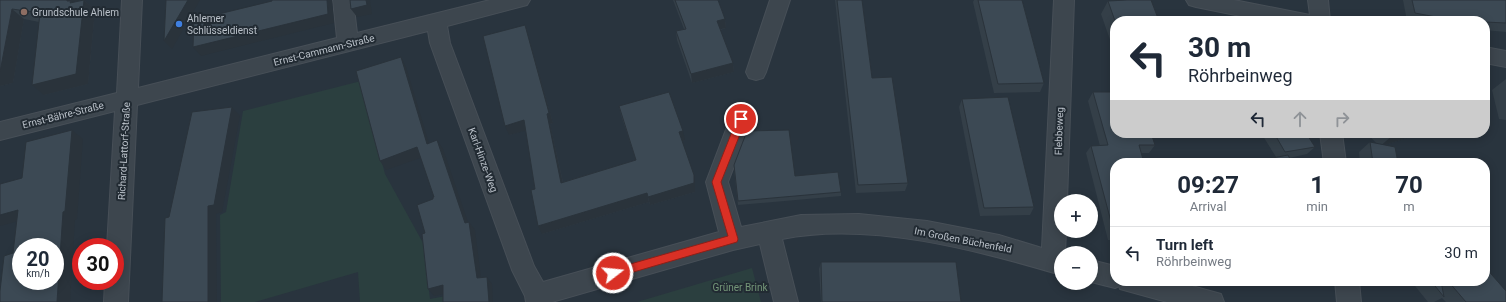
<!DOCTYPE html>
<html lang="en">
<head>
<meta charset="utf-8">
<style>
	:root { --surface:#fff; --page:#f2f2f3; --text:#1f2937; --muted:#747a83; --line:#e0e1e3 }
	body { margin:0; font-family:Roboto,sans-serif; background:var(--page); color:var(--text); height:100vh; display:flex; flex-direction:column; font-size:15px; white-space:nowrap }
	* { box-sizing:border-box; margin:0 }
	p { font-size:13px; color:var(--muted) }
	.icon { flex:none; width:22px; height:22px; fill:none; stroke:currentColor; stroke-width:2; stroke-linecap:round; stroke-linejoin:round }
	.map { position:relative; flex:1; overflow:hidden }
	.side { position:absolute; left:1110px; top:158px; width:380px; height:128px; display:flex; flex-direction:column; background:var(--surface); border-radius:16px; box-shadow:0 2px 10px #0003 }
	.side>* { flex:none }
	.banner { position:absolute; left:1110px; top:16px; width:380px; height:122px; border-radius:16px; box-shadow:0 2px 10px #0003; background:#fff; color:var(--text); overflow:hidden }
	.buttons { position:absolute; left:1054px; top:194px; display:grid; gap:8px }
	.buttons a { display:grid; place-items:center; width:44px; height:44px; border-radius:50%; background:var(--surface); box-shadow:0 2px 10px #0003; font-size:20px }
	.speed { position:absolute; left:12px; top:238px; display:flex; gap:8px; font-size:20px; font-weight:700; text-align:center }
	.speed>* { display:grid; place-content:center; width:52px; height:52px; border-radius:50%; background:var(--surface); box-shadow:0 2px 10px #0003; line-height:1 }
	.speed small { font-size:10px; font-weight:400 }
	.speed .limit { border:6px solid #d22; background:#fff; color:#111 }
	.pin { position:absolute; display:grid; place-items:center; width:34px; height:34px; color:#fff; margin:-17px; border:2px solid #fff; border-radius:50%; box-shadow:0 1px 4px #0007 }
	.me { position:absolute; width:44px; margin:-22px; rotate:74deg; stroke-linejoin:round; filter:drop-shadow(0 0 3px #0008) }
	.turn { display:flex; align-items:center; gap:14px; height:84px; padding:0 12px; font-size:18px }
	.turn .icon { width:52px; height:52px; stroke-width:2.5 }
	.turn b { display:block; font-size:28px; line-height:34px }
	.lanes { display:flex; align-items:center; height:38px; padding:0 12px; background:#0003; justify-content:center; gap:20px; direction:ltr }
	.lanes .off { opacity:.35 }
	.eta { display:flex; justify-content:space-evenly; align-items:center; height:68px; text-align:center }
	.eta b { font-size:24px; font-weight:700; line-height:28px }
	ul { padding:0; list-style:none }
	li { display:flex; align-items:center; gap:12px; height:52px; padding:0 12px; border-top:1px solid var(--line) }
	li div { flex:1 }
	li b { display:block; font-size:15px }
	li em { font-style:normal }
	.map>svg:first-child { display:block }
</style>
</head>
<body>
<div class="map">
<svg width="1506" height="302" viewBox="0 0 1506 302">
	<rect width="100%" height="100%" fill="#29343e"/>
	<!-- green -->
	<g fill="#2b3f3f">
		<polygon points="361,81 385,174 423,243 430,299 446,296 446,302 360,302 358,272 255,302 221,302 220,215 226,212 243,111"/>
		<polygon points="752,268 761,302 637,302"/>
	</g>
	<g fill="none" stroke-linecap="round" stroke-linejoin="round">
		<!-- minor casing -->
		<g stroke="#474f57" stroke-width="2">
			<g id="minor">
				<path d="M 122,0 L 142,0 L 138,88 L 337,38 L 333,0 L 353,0 L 357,33 L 490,0 L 530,0 L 527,5 L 447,26 L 450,43 L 534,266 L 543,282 L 719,232 L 706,182 L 730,119 L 733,113 L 741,110 L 749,113 L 752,119 L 728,182 L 741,227 L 801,215 L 859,214 L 927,221 L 999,235 L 1042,248 L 1054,0 L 1074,0 L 1067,201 L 1061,201 L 1061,231 L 1066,231 L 1065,253 L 1061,253 L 1061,275 C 977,250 869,221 782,239 L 798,302 L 774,302 L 760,244 L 733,250 L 552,302 L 526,302 L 525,296 L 512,270 L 430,43 L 428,31 L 137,105 L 128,302 L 104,302 L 105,281 L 115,281 L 115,247 L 107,247 L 115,111 L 0,140 L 0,122 L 117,93 Z"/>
				<polygon points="770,0 790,0 766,72 763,78 756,80 749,78 746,72"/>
				<polygon points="1186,0 1234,0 1310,15 1308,0 1328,0 1330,21 1265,21 1196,7 1189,5"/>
				<polygon points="1485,47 1506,51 1506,67 1485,63"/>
				<polygon points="1320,133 1342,133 1346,163 1324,163"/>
				<polygon points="1091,260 1115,266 1115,281 1174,281 1221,294 1224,302 1167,302 1120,289 1119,286 1115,288 1091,282"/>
				<polygon points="1335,281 1359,281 1361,302 1337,302"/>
			</g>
		</g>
		<!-- minor -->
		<use href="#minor" fill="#3d464e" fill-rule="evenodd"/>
	</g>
	<!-- wall -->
	<g fill="#343f48">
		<polygon points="0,0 79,1 84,0 95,10 88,84 44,95 39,22 24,19 13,83 0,86"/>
		<polygon points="673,0 718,0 725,19 726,28 720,30 733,63 734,72 692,83 677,40 676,31 684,29"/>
		<polygon points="835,0 862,0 872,78 908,183 905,191 856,193"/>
		<polygon points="974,0 1022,0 1044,83 1040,92 994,93 973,2"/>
		<polygon points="1403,0 1506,0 1506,32 1485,30 1485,21 1407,21"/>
		<polygon points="1108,1 1159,21 1115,21 1115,54 1101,14"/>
		<polygon points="525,25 528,36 553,123 550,124 563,182 636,160 621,115 619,106 685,140 682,141 695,184 695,192 650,205 649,202 542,234 526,130 509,135"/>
		<polygon points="1506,79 1506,120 1499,119 1492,90"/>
		<polygon points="1093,92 1155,145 1149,153 1141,153 1115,163 1115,240 1108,240 1086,153 1091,146 1100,146 1088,101"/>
		<polygon points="962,99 1034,207 1030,215 980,216 959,107"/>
		<polygon points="1261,133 1306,133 1315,147 1307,154 1289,158 1292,163 1245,163 1276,157"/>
		<polygon points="1367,133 1422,133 1385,145 1398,163 1360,163 1359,152 1370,142 1376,143"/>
		<polygon points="734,170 795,176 841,192 841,196 738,205"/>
		<polygon points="821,262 961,302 821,302 819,269"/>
		<polygon points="1235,281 1283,281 1254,286"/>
		<polygon points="1411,281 1485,281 1506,302 1446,302 1442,298 1434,302 1428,302"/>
	</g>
	<!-- shaded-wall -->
	<g fill="#2a333b">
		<polygon points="67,0 79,0 78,8 67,1"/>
		<polygon points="84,0 95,10 88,84 44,95 32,85"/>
		<polygon points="188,0 200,0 172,49 164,41"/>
		<polygon points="327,0 332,0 334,23 201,56 193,47"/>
		<polygon points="366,0 370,0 372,14 357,17 351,9"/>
		<polygon points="12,9 24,19 13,83 0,86 0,72"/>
		<polygon points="725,19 726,28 717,30 717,21"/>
		<polygon points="525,25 528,36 553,123 550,124 565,192 561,183"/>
		<polygon points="401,57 406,67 432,153 427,144"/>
		<polygon points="733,63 734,72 692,83 691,74"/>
		<polygon points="232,107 240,116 222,212 216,214 217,302 208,302 208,206"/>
		<polygon points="524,120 528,130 509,135 505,126"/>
		<polygon points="72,130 83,139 77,219 75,220 70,302 56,302 63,212"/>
		<polygon points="683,131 685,140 680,142 679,132"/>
		<polygon points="1402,133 1422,133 1379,147 1392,136"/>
		<polygon points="437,140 443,149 471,231 465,223"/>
		<polygon points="417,147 423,157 386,170 380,161"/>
		<polygon points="694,175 695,184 695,192 650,205 648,197"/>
		<polygon points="647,193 649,202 542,234 538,226"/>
		<polygon points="18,210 31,218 0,226 0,215"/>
		<polygon points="469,222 475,230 482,286 477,278"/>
		<polygon points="487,277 492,284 493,302 489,302"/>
		<polygon points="443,285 449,293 434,296 428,289"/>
	</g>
	<!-- building -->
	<g fill="#3c4954" stroke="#2a333b" fill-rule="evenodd">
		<polygon points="0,0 67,0 67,1 71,1 70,3 84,0 76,74 32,85 40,13 12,9 0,72"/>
		<polygon points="166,0 188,0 164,41"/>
		<polygon points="272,0 327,0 328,14 193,47 194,20 272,1"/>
		<polygon points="350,0 366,0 367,5 351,9"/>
		<polygon points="675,0 718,0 725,19 717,21 733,63 691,74 676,31 686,29"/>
		<polygon points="837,0 862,0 872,78 892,77 908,183 858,185"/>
		<polygon points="978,0 1022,0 1044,83 998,84"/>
		<polygon points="1127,0 1151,0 1159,21 1115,21 1108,1"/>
		<polygon points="1412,0 1506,0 1506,23 1485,22 1485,21 1457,21 1415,13"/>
		<polygon points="525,25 549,113 547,114 561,183 636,160 619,106 669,92 683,131 679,132 694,175 694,183 648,197 647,193 538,226 531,190 535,189 524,120 505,126 483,36"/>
		<polygon points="401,57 427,144 437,140 465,223 469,222 477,278 487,277 489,302 443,302 443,285 428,289 422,234 425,233 417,205 433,199 433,197 434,197 417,147 380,161 356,71"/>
		<polygon points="1093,92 1115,92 1115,133 1151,133 1155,145 1139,145 1144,163 1115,163 1115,233 1114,233 1091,146 1108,145"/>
		<polygon points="1008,97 1034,207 984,208 962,99"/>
		<polygon points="232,107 214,205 208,206 208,302 162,302 165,218 169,217 192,112"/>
		<path d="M 72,130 L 65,211 L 63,212 L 57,302 L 0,302 L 0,291 L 4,256 L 13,253 L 18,210 L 0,215 L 0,184 L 22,178 L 26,142 ZM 21,247 L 55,247 L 55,281 L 21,281 Z"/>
		<polygon points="789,130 795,176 838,172 841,192 738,201 734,165 747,131"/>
		<polygon points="1274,133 1306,133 1315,147 1285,152"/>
		<polygon points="1389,133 1402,133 1392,136"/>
		<polygon points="1370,142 1395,147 1398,163 1373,163"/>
		<polygon points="1288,155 1292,163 1246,163"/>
		<polygon points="821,262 956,262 961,302 822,302"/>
		<polygon points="1485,267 1506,291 1506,302 1466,302 1448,281 1485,281"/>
		<polygon points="1431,281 1441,281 1444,297"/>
	</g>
	<!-- route -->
	<polygon fill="#d93025" stroke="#8d1f18" points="741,115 746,119 721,182 738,239 737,242 613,278 609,277 608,273 609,270 613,269 728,236 712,182 737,119"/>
	<!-- markers -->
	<circle fill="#8d6e63" stroke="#222b33" stroke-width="1.5" cx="24" cy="12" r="4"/>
	<circle fill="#3f7fe0" stroke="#222b33" stroke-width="1.5" cx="179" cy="24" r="4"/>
	<g text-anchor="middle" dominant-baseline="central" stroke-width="4" stroke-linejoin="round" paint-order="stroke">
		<!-- poi labels -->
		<g font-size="10" fill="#bac1c9" stroke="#222b33" text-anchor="start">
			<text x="32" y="12">Grundschule Ahlem</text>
			<text x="187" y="18">Ahlemer<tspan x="187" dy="12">Schlüsseldienst</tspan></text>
		</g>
		<!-- street labels -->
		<g font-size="10" fill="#bac1c9" stroke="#222b33">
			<text transform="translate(324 50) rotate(-14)">Ernst-Cammann-Straße</text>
			<text transform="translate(63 115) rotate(-14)">Ernst-Bähre-Straße</text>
			<text transform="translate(1059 131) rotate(-88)">Flebbeweg</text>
			<text transform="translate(124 151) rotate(-87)">Richard-Lattorf-Straße</text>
			<text transform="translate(483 160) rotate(70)">Karl-Hinze-Weg</text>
			<text transform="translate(963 240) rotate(11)">Im Großen Büchenfeld</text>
		</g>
		<!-- park labels -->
		<g font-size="10" fill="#749678" stroke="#222b33">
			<text x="740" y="287">Grüner Brink</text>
		</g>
	</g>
</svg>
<div class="buttons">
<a>+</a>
<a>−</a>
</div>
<div class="speed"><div>20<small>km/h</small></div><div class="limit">30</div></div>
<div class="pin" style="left:741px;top:119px;background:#d93025"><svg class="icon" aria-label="arrive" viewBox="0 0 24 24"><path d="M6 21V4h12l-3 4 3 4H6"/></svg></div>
<svg class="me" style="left:613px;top:273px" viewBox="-20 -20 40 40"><circle r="17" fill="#d93025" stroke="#fff" stroke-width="3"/><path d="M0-11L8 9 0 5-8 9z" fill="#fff"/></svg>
<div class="banner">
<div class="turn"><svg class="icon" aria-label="left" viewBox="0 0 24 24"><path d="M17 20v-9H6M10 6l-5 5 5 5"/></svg><div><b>30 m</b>Röhrbeinweg</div></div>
<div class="lanes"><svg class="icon" aria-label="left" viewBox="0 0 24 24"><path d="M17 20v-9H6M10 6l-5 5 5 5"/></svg><svg class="icon off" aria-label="ahead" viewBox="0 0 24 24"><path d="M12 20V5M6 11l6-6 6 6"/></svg><svg class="icon off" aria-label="right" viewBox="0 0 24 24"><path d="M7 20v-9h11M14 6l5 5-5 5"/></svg></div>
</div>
<section class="side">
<div class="eta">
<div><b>09:27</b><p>Arrival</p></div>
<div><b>1</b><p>min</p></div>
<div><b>70</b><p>m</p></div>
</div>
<ul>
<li><svg class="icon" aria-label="left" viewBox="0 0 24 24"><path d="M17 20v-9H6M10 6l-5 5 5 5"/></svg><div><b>Turn left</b><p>Röhrbeinweg</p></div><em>30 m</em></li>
</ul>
</section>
</div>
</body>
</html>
